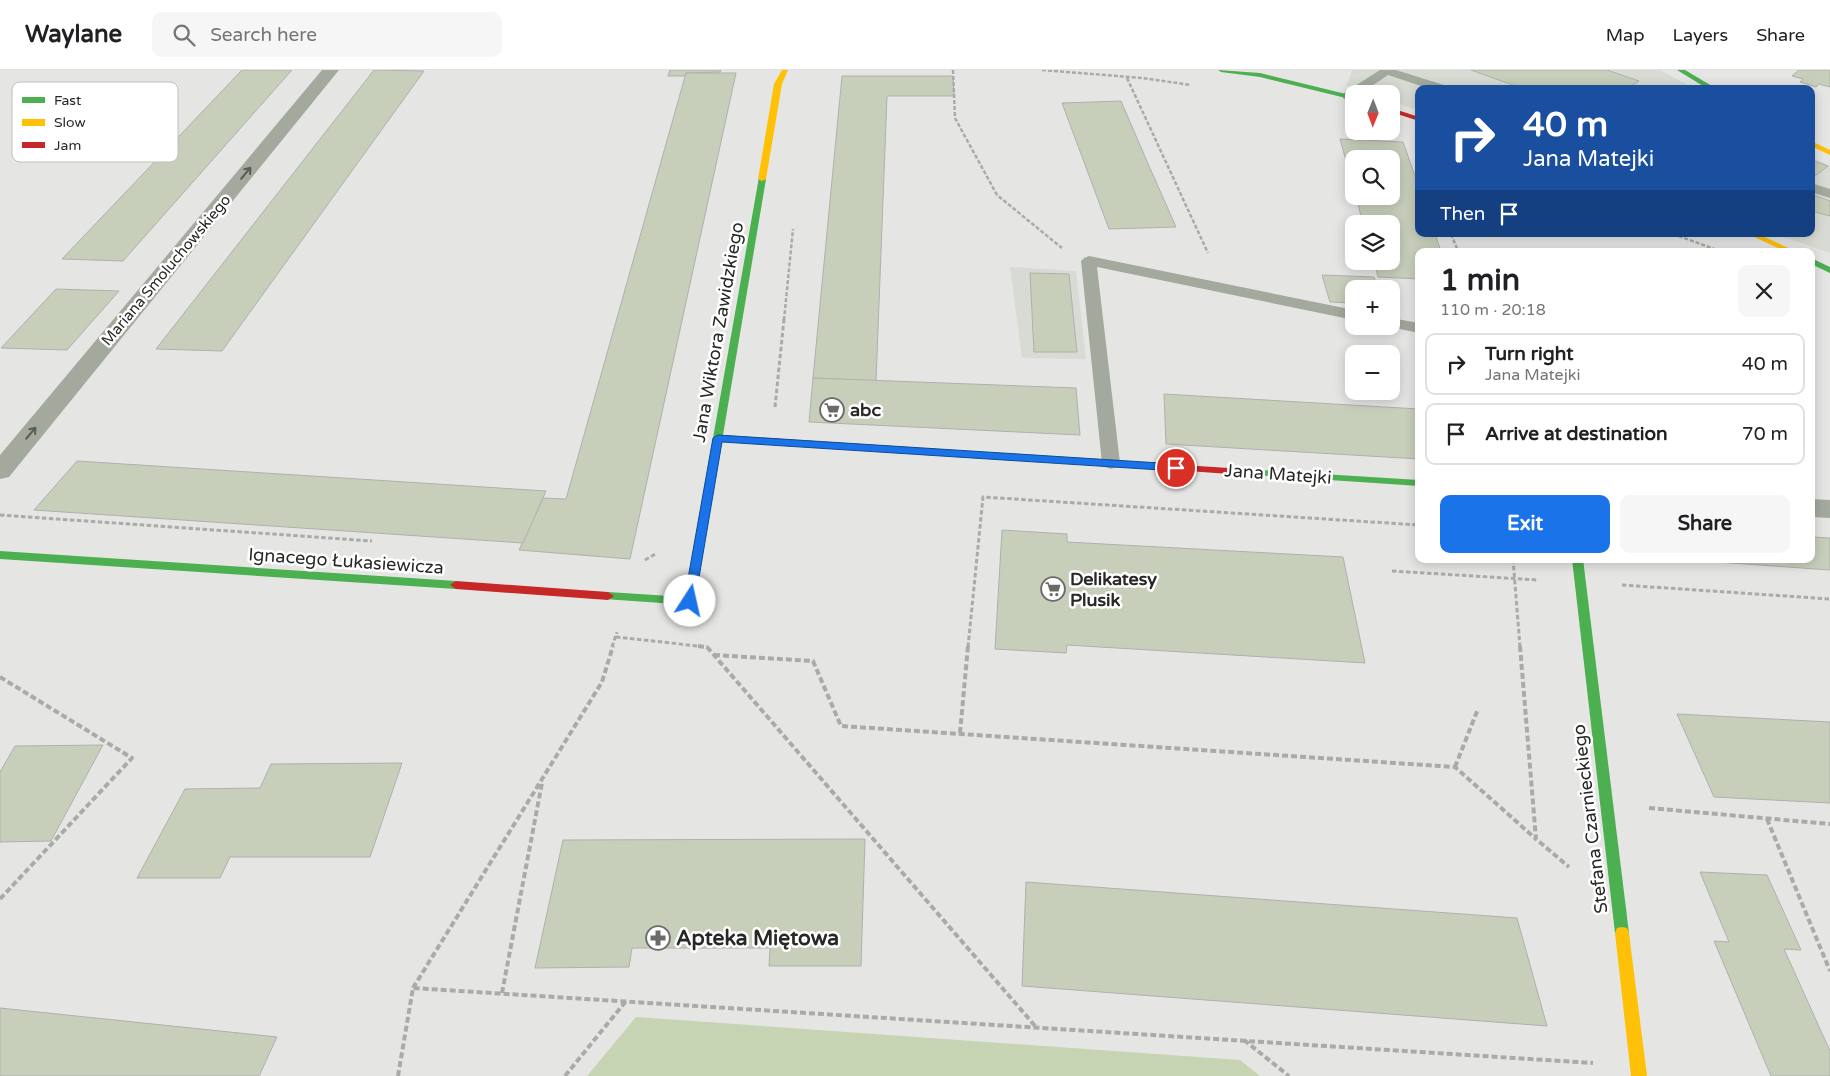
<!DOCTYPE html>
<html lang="en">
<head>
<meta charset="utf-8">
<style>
	:root { --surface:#fff; --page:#f6f6f6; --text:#202124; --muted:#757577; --line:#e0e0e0; --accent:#1a73e8 }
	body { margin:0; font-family:"Varela Round",sans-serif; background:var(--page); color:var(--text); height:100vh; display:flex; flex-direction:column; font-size:19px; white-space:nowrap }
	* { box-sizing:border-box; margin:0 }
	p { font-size:16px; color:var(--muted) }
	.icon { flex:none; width:28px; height:28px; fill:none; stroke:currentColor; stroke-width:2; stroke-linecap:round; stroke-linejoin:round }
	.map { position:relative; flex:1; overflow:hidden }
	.drawer { position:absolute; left:1415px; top:178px; width:400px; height:315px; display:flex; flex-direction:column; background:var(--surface); border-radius:10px; box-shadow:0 2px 12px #0003 }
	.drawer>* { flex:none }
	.guide { position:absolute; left:1415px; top:15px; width:400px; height:152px; border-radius:10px; box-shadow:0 2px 12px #0003; background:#1a4fa0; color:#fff; overflow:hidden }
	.needle { width:32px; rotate:181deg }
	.buttons { position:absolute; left:1345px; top:15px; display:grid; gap:10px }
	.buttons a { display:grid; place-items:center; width:55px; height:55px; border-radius:10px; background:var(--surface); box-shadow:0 2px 12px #0003; font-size:25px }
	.pin { position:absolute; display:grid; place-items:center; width:42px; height:42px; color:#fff; margin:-21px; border:2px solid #fff; border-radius:50%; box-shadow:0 1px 5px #0007 }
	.me { position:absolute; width:55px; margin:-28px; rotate:10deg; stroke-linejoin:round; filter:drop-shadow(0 0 4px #0008) }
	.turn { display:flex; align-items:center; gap:18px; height:105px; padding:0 25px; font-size:22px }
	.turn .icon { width:65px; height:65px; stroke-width:2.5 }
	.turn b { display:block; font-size:35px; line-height:42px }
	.then { display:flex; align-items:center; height:48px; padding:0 25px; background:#0003; gap:10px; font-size:19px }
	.round { display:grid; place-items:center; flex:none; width:52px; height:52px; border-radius:10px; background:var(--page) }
	.summary { display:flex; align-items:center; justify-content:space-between; height:85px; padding:0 25px }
	h1 { font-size:30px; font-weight:700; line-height:38px }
	.primary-button { display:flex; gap:10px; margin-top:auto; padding:10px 25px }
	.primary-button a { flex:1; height:58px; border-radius:10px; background:var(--accent); color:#fff; font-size:20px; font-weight:700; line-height:58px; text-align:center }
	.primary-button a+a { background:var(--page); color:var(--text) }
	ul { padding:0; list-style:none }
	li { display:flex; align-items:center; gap:15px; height:62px; margin:0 10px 8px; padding:0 15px; border:2px solid var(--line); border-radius:10px }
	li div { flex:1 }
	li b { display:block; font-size:19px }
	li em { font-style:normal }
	header { display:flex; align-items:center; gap:30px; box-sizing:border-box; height:70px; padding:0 25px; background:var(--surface); border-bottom:1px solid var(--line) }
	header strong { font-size:24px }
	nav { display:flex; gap:28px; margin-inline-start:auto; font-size:18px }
	.search { width:350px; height:45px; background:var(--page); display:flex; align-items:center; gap:12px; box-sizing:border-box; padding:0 18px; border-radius:10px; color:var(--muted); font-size:19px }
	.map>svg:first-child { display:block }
</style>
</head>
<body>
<header>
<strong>Waylane</strong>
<div class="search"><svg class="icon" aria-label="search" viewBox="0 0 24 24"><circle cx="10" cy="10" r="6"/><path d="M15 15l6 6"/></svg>Search here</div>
<nav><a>Map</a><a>Layers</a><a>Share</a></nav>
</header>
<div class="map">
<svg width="1830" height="1006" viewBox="0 0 1830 1006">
	<rect width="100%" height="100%" fill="#e5e6e3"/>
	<!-- built -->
	<g fill="#d7dbd3">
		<polygon points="1350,0 1660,0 1695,19 1419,19 1419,41 1391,31 1391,24 1369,24 1346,16 1352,1"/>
		<polygon points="1811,87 1830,96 1830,183 1774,164 1811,164"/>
		<polygon points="1010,197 1076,201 1086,289 1022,288"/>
	</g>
	<!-- green -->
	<polygon fill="#c6d4b3" points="636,947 1240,990 1260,1006 587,1006"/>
	<!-- building -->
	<g fill="#c7cfbb" stroke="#afb0ae">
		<polygon points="242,0 292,0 123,191 62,189"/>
		<polygon points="374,0 424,1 222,281 156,279"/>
		<polygon points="670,0 721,0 720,2 686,3 685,6 668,6"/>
		<polygon points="1471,0 1607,0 1639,11 1626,19 1524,19"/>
		<polygon points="1799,0 1830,0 1830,17 1819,14 1816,17 1800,12 1803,9 1792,6"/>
		<polygon points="686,3 736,3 630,489 519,480 543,428 566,429"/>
		<polygon points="842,6 953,6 954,26 887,26 876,311 813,308"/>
		<polygon points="1121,31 1146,89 1176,157 1109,159 1062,33"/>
		<polygon points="1340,69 1403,72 1419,117 1419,164 1435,164 1441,181 1419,181 1419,209 1378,207 1374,191 1391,191 1391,154 1363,154 1356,126 1391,126 1391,89 1354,89 1354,119"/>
		<polygon points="1811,90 1828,96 1815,106 1811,104"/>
		<polygon points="1811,124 1830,131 1830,146 1811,141"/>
		<polygon points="1030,203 1069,204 1077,282 1034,282"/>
		<polygon points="1322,205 1374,207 1378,219 1354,219 1354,233 1330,232"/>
		<polygon points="56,219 119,221 67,280 1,278"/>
		<polygon points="813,308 1076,318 1080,365 809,352"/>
		<polygon points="1164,324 1419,339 1419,389 1166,374"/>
		<polygon points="77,391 546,421 523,473 34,440"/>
		<polygon points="1002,460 1067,464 1067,472 1343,487 1365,593 1067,575 1066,583 995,579"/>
		<polygon points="1811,467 1830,468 1830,500 1675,489 1811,489"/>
		<polygon points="1677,644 1830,652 1830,733 1714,727"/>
		<polygon points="103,675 51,771 0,772 0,702 15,676"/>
		<polygon points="402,693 370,787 230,787 220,808 137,808 185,719 260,718 271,694"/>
		<polygon points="865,769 861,896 769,896 770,878 632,878 629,897 535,898 563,770"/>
		<polygon points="1700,802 1767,805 1801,880 1784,879 1830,981 1830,1006 1771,1006 1714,871 1729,872"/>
		<polygon points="1026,812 1517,848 1547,956 1022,916"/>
		<polygon points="0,938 277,967 259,1006 0,1006"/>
	</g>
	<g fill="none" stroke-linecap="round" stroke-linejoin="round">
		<!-- path-far2 -->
		<g stroke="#a9aca6" stroke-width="2.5" stroke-dasharray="4 2" stroke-linecap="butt">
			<polyline points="953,0 955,48 997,125 1062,178"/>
			<polyline points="1042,0 1142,8 1191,15"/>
			<polyline points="1127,8 1208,183"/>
			<polyline points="1451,164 1458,181"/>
			<polyline points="1673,164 1720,181"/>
			<polyline points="784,250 793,159"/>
		</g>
		<!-- path-far1 -->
		<g stroke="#a9aca6" stroke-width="3" stroke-dasharray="4.5 2.5" stroke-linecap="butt">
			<polyline points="775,337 784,249"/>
			<polyline points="0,445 372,471"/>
			<polyline points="1513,489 1520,577"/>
			<polyline points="645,490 657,483"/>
			<polyline points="1392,501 1538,510"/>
			<polyline points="1622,515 1830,529"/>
			<polyline points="616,567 707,577"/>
			<polyline points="612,577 617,562"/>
			<polyline points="968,577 983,427 1419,455"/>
		</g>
		<!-- path -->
		<g stroke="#a9aca6" stroke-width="4" stroke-dasharray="6 3" stroke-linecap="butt">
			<polyline points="698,576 707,577 1036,957"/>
			<polyline points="1520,576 1536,769 1569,797"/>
			<polyline points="714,585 813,591 841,656 1455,697 1536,769"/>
			<polyline points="0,607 132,688 0,829"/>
			<polyline points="960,663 968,576"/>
			<polyline points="1455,697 1478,639"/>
			<polyline points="1649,738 1830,754"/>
			<polyline points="1767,749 1830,901"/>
			<polyline points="413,918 602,612 613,576"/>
			<polyline points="502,923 542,713"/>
			<polyline points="1244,970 1289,1006"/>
			<polyline points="398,1006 413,918 1593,993"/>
			<polyline points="565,1006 626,931"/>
		</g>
		<!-- lane -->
		<g fill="#a4a99d" fill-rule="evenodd">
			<polygon points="1380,0 1396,0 1447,16 1449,19 1430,19 1388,5 1360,24 1354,24 1352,29 1344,29 1342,26 1344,23"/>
			<polygon points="1811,113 1830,119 1830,128 1811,122"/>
			<polygon points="1089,186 1354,240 1354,250 1097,197 1120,393 1117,397 1111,399 1105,397 1102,393 1081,191 1084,188"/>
			<polygon points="1391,248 1419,253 1419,263 1385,256 1391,256"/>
		</g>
		<!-- street -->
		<g fill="#a4a99d" fill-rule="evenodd">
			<polygon points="322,0 339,0 9,407 0,409 0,385"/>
			<polygon points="1811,429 1830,430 1830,448 1811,447"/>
		</g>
		<!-- fast -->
		<g fill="#4caf50" fill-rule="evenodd">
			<polygon points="1218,0 1260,3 1354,26 1354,30 1260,7 1221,2"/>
			<polygon points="1677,0 1685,0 1717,19 1708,19"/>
			<polygon points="759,107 766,109 723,365 1106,390 1110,391 1111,393 1110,395 722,371 694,534 690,535 604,529 602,526 608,522 685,527"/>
			<polygon points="1811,188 1830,197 1830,203 1811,194"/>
			<polygon points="1244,399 1419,410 1419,416 1240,404 1239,402"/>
			<polygon points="0,481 456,511 462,515 456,519 0,489"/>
			<polygon points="1572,489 1583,489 1629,863 1627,868 1622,869 1617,868 1615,863"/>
		</g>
		<!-- slow -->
		<g fill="#ffc107" fill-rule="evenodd">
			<polygon points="782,0 788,0 782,14 766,109 762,111 758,109 774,14"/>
			<polygon points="1811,71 1830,80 1830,85 1811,76"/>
			<polygon points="1748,164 1758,164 1795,181 1784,181"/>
			<polygon points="1622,857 1627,858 1629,863 1647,1006 1631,1006 1615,863 1617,858"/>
		</g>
		<!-- jam -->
		<g fill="#c62828" fill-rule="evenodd">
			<polygon points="1391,38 1419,47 1419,51 1391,42"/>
			<polygon points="1106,390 1244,399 1249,402 1244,405 1102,395 1101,393 1102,391"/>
			<polygon points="456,511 608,522 614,526 608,530 456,519 450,515"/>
		</g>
	</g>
	<!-- one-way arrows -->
	<defs><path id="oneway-shaft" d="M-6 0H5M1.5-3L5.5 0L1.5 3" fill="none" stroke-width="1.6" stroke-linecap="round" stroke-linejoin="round" transform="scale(1.25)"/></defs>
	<g stroke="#5a5c56">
		<use href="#oneway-shaft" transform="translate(246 103) rotate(-50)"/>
		<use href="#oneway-shaft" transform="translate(31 363) rotate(-50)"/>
	</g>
	<!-- route -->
	<polygon fill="#1a73e8" stroke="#114b97" points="718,365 1176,394 1181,398 1176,401 722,372 695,531 690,535 684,531 713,368"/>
	<!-- icons -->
	<defs>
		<g id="supermarket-ring" transform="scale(1.25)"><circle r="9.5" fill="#fff" stroke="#6a6b69" stroke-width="1.5"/><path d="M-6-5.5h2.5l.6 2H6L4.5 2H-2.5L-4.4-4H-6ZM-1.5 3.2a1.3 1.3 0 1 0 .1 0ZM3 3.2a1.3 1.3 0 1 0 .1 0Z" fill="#6a6b69"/></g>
		<g id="pharmacy-ring" transform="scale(1.25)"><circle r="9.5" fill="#fff" stroke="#6a6b69" stroke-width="1.5"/><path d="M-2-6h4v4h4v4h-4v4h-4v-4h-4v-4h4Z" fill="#6a6b69"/></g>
	</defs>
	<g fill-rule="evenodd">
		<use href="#supermarket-ring" x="832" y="340"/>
		<use href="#supermarket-ring" x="1053" y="519"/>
		<use href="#pharmacy-ring" x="658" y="868"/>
	</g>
	<g text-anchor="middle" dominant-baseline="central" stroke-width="5" stroke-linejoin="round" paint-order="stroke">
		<!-- far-street labels -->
		<g font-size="15" fill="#282927" stroke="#fff">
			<text transform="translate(166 200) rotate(-50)">Mariana Smoluchowskiego</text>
		</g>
		<!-- street labels -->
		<g font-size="18" fill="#282927" stroke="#fff">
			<text transform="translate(718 262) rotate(-80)">Jana Wiktora Zawidzkiego</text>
			<text transform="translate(1278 404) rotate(4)">Jana Matejki</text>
			<text transform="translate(346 491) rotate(4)">Ignacego Łukasiewicza</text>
			<text transform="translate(1590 749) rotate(-97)">Stefana Czarnieckiego</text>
		</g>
		<!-- poi labels -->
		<g font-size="18" font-weight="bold" fill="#282927" stroke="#fff" text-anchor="start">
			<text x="850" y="340">abc</text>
			<text x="1070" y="509">Delikatesy<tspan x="1070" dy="21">Plusik</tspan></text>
		</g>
		<!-- near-poi labels -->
		<g font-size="21" font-weight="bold" fill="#282927" stroke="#fff" text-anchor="start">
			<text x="676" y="868">Apteka Miętowa</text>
		</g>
	</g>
	<!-- legend -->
	<rect x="12" y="12" width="166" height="80" rx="8" fill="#fff" stroke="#bebfbe" stroke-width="1"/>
	<rect x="22" y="27" width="23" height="6" fill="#4caf50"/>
	<rect x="22" y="49" width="23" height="7" fill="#ffc107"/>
	<rect x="22" y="72" width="23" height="6" fill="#c62828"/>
	<g font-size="14" fill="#282927">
		<text x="54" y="35">Fast</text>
		<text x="54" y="57">Slow</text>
		<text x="54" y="80">Jam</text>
	</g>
</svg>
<div class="buttons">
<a><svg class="needle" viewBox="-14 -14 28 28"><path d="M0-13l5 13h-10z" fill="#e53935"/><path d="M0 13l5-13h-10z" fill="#757577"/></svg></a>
<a><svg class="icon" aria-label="search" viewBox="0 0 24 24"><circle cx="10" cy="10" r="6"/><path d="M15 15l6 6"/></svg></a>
<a><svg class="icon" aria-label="layers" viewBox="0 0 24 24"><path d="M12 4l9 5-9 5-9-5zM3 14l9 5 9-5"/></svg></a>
<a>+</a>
<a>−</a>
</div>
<div class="pin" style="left:1176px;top:398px;background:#d93025"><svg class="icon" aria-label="arrive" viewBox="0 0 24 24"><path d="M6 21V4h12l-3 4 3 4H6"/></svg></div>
<svg class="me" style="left:690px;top:531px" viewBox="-20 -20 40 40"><circle r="19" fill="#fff"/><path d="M0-13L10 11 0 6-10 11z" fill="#1a73e8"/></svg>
<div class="guide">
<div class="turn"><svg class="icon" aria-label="right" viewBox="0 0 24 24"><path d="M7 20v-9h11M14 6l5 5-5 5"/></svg><div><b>40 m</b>Jana Matejki</div></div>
<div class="then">Then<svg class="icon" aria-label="arrive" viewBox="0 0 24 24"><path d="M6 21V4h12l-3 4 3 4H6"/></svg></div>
</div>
<section class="drawer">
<div class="summary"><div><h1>1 min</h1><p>110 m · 20:18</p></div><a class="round"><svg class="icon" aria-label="close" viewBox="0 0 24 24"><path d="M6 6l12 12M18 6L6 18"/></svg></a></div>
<ul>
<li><svg class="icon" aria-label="right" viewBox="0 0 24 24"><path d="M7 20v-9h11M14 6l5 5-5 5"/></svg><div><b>Turn right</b><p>Jana Matejki</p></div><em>40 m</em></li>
<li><svg class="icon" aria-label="arrive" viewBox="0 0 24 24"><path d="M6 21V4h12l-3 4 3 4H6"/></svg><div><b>Arrive at destination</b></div><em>70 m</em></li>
</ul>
<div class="primary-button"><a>Exit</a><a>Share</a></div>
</section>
</div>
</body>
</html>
